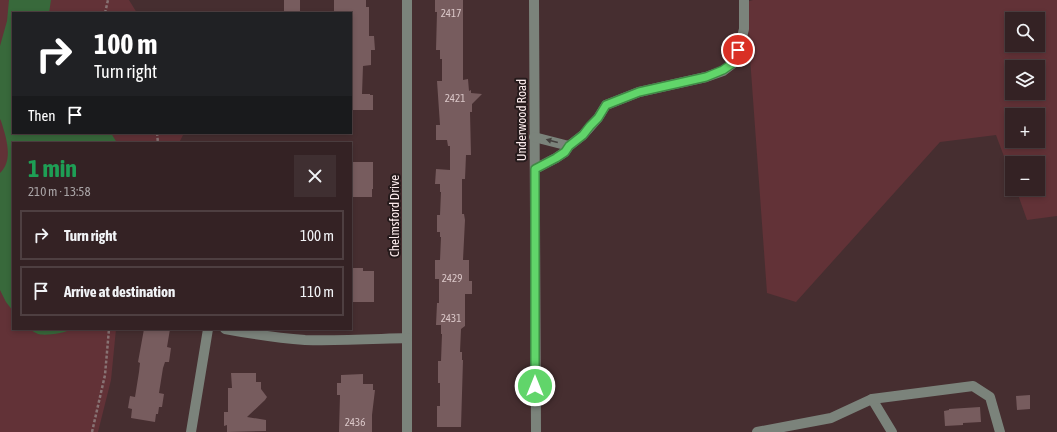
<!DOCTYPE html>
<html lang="en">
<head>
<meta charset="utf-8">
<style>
	:root { --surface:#342224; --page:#3f2f31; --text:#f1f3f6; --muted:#a9a4a6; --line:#4e3f41 }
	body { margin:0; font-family:"Asap Condensed",sans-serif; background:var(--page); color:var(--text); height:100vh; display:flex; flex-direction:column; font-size:15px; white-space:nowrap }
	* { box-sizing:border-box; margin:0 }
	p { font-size:13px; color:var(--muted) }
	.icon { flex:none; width:22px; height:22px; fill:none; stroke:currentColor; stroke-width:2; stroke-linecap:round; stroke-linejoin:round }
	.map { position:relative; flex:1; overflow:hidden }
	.side { position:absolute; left:12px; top:142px; width:340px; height:188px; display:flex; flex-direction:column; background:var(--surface); border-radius:0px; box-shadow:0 2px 6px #0003,0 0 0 1px var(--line) }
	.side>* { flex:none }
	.hud { position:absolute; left:12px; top:12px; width:340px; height:122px; border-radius:0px; box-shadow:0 2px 6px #0003,0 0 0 1px var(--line); background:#202124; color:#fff; overflow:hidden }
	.fabs { position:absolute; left:1005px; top:12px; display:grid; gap:8px }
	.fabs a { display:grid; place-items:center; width:40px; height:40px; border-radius:0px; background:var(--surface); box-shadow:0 2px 6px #0003,0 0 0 1px var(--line); font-size:20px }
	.pin { position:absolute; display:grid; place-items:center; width:34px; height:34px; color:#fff; margin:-17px; border:2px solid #fff; border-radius:50%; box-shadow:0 1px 4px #0007 }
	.me { position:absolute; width:44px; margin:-22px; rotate:0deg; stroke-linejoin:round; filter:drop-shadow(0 0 3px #0008) }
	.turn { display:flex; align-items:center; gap:14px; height:84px; padding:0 16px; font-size:18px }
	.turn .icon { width:52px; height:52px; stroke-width:2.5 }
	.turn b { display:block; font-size:28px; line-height:34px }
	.then { display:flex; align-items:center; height:38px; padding:0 16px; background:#0003; gap:8px; font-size:15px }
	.round { display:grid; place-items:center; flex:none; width:42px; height:42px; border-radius:0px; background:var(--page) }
	.headline { display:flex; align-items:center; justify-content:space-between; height:68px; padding:0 16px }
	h1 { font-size:24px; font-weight:700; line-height:30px; color:#1e9e55 }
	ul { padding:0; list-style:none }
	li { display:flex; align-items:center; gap:12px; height:50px; margin:0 8px 6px; padding:0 8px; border:2px solid var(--line); border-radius:0px }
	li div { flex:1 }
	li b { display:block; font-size:15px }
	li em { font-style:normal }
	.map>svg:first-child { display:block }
</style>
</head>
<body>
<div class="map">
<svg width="1057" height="432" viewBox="0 0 1057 432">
	<rect width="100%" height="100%" fill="#462e30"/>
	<!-- green -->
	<g fill="#623237" fill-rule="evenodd">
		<polygon points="0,0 129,0 137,13 13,13 13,133 184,133 179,143 13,143 13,329 116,329 111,380 98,432 0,432"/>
		<path d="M 753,0 L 1057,0 L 1057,216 L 1027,220 L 1016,189 L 1038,189 L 1038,163 L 1012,163 L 1012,178 L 996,135 L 940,142 L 796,302 L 767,293 L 746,2 ZM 1012,19 L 1038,19 L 1038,45 L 1012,45 ZM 1012,67 L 1038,67 L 1038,93 L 1012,93 ZM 1012,115 L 1038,115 L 1038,141 L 1012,141 Z"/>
	</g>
	<!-- water -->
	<g fill="#38693b">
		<path d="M 9,0 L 51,0 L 49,13 L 13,13 L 13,133 L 111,133 L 117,143 L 13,143 L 13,311 L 6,302 L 0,290 L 0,173 C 14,160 6,137 1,121 L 0,119 L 0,46 L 7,21 Z"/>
		<path d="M 30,329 L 71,329 C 66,333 45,336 38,334 C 36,333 32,331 30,329 Z"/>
	</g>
	<!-- building -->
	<g fill="#775c5e">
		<rect x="284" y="0" width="16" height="13"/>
		<polygon points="334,0 366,0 366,7 369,7 369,36 374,36 375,50 371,50 371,65 363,66 362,94 370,94 370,95 373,95 373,110 351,110 351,13 334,13"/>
		<polygon points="435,0 463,0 463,80 468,79 469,91 471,90 471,93 482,94 472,104 472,112 470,112 471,155 466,155 465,179 462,179 462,214 464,214 465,220 463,260 469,260 469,281 472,281 472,294 465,294 465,326 461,329 460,352 462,352 462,360 463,360 461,427 437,427 437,406 440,406 440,383 438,383 438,361 441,361 442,334 441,334 441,325 436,325 437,303 439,303 439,279 435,279 435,260 440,260 441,237 440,237 440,232 437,232 437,215 440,215 441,192 440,192 440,184 435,184 436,169 450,170 450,146 448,146 447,140 436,140 436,125 440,125 437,81 442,81 442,59 440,59 440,50 436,50 437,12 435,12"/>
		<polygon points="351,162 373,162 373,189 372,189 372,197 351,197"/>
		<polygon points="351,268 363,268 363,271 374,271 374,302 351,302"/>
		<polygon points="144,329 170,329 167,347 171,348 169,362 165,362 163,368 159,393 164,394 162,407 159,407 158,414 156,414 155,422 131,418 132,409 128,408 130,396 135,397 139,372 140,363 138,362"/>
		<polygon points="231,373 256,373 256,382 261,382 261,389 267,397 265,400 247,417 266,420 266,431 227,432 227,425 224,426 224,412 228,412 228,388 232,388"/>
		<polygon points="363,374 363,384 373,384 373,390 375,390 372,415 372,432 339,432 340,395 337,395 337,383 341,383 341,375"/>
		<polygon points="1030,395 1030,409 1017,410 1016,396"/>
		<polygon points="980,407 981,422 963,423 963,425 945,426 944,411 949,410 949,409"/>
	</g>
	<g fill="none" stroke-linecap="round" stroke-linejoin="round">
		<!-- path -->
		<g stroke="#887374" stroke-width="2.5" stroke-dasharray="3 2" stroke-linecap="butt">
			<polyline points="105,13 108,0"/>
			<polyline points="157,133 158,143"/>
			<polyline points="92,432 105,375 109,329"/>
		</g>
		<!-- minor -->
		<g stroke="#7b837b" stroke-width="10">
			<polyline points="407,0 407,432"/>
			<polyline points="534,0 536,432"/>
			<polyline points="534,137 569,146"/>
			<polyline points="535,169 556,158 565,152 569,146 583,135 598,118 606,105 639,92 706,77 723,71 736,61 744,29 744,0"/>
			<path d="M 225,329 C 252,334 278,338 305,340 C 339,341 373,339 407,338"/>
			<polyline points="872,399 892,432"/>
			<polyline points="191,432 208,329"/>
			<polyline points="757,432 831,418 872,399 973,386 990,397 1000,432"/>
		</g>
	</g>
	<!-- one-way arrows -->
	<defs><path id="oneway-solid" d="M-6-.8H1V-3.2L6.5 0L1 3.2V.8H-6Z"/></defs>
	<use fill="#433f3d" href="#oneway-solid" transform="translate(552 141) rotate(-165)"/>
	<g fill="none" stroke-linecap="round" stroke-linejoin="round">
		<!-- route casing -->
		<g stroke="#3f8a45" stroke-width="10">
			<polyline id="route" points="535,386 535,169 556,158 565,152 569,146 583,135 590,126 598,118 606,105 639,92 706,77 723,70 736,61 738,50"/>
		</g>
		<!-- route -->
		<use href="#route" stroke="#61d56a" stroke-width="7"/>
	</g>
	<g text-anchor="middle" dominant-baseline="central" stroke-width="4" stroke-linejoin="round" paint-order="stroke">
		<!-- number labels -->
		<g font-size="11" fill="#dac7c8">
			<text x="451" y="13">2417</text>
			<text x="455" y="98">2421</text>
			<text x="452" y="278">2429</text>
			<text x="451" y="318">2431</text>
			<text x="355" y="422">2436</text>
		</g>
		<!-- street labels -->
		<g font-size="13" fill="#fbebec" stroke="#251a1b">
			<text transform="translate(521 120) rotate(-90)">Underwood Road</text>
			<text transform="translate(394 216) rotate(-90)">Chelmsford Drive</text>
		</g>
	</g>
</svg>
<div class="fabs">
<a><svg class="icon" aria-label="search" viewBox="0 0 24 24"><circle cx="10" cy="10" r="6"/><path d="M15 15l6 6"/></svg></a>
<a><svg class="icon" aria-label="layers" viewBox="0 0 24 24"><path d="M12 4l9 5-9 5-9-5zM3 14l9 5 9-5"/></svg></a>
<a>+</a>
<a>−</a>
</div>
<div class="pin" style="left:738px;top:50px;background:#d93025"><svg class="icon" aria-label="arrive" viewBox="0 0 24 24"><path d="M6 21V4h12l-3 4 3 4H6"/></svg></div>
<svg class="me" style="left:535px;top:386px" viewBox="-20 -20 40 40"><circle r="17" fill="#61d56a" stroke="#fff" stroke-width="3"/><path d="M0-11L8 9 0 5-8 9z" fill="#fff"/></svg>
<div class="hud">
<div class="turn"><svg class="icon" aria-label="right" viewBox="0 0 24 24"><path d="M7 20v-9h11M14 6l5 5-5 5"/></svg><div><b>100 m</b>Turn right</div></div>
<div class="then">Then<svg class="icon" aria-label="arrive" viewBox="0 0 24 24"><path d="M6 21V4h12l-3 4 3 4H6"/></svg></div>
</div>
<section class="side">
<div class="headline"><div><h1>1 min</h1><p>210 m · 13:58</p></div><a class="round"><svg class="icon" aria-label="close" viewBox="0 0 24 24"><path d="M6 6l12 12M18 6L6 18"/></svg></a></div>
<ul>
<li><svg class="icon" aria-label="right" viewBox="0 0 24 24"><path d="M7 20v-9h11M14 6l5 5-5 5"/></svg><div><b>Turn right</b></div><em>100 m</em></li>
<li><svg class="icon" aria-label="arrive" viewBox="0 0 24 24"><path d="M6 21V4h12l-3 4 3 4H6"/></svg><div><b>Arrive at destination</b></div><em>110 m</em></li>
</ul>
</section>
</div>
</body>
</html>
